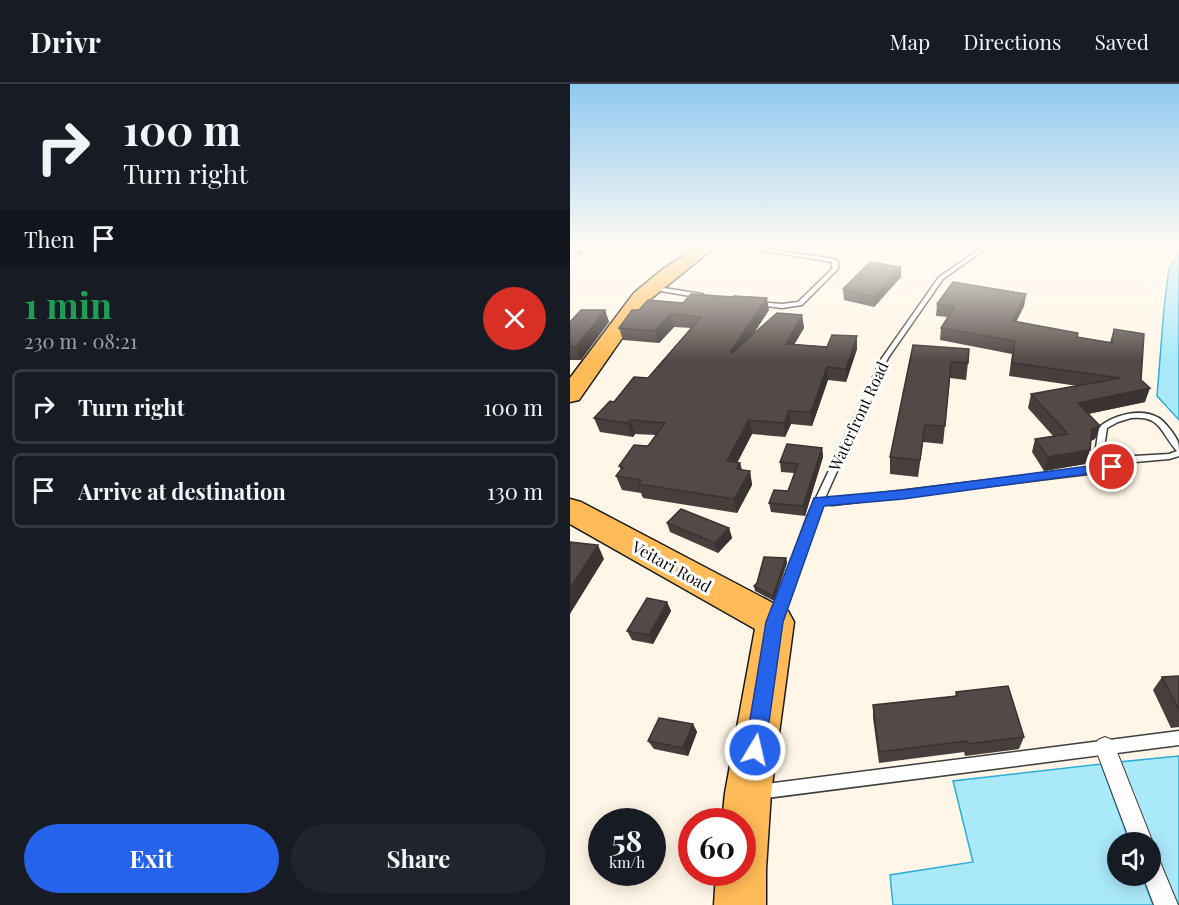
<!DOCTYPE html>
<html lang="en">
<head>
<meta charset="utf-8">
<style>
	:root { --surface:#171b24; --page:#20242c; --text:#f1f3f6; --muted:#9ea1a6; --line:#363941; --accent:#2563eb }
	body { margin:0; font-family:"Playfair Display",serif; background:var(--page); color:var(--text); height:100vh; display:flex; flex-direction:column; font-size:22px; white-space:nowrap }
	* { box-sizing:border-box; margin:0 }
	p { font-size:20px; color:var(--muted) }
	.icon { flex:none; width:33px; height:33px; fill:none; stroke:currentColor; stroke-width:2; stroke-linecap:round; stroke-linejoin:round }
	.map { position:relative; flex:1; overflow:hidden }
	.panel { display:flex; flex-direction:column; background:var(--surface); width:570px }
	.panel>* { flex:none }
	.banner { background:#171b24; color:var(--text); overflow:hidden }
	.buttons { position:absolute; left:537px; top:748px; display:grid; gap:12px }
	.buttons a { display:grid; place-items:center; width:54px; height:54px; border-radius:50%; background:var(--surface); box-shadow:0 3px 15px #0003; font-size:30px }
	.speed { position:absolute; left:18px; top:724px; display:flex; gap:12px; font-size:30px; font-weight:700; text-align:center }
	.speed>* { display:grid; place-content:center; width:78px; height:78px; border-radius:50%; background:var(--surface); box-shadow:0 3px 15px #0003; line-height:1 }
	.speed small { font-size:15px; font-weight:400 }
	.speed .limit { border:9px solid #d22; background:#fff; color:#111 }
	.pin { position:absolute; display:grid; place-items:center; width:51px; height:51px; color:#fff; margin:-26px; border:3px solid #fff; border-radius:50%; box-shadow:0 2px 6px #0007 }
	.me { position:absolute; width:66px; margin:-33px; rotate:9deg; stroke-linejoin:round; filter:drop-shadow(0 0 4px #0008) }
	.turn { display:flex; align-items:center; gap:21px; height:126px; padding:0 24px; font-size:27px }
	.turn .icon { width:78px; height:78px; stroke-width:2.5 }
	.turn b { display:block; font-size:42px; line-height:51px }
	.then { display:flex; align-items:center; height:57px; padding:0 24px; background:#0003; gap:12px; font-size:22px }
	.round { display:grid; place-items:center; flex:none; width:63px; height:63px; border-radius:32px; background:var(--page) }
	.overview { display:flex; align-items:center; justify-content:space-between; height:102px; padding:0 24px }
	h1 { font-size:36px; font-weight:700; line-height:45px; color:#1e9e55 }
	.cta { display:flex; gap:12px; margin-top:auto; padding:12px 24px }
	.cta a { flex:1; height:69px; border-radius:36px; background:var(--accent); color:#fff; font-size:24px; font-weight:700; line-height:69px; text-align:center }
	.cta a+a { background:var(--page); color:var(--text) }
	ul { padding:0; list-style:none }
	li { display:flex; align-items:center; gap:18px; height:75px; margin:0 12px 9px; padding:0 12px; border:3px solid var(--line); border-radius:9px }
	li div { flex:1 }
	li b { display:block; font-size:22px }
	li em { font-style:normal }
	header { display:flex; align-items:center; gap:36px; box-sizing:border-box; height:84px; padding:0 30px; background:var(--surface); border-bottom:2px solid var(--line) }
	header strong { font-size:28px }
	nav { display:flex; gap:33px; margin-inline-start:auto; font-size:21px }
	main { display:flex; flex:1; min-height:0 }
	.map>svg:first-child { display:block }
</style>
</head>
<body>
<header>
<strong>Drivr</strong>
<nav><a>Map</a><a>Directions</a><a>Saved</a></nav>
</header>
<main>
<section class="panel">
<div class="banner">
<div class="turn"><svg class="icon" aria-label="right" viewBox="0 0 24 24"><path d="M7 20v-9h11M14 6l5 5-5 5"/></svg><div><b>100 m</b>Turn right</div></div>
<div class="then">Then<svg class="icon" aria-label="arrive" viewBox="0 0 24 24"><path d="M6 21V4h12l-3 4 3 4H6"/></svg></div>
</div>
<div class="overview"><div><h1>1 min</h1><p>230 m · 08:21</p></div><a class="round" style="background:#d93025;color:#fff"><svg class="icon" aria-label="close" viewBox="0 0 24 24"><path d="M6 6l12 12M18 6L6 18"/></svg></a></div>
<ul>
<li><svg class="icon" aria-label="right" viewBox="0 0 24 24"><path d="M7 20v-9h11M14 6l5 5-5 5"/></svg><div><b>Turn right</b></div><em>100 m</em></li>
<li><svg class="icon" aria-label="arrive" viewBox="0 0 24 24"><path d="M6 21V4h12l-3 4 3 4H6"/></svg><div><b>Arrive at destination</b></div><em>130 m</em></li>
</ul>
<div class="cta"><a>Exit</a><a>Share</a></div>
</section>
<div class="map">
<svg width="609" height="821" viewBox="0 0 609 821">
	<rect width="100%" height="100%" fill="#fff6e7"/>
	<!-- water -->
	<g fill="#a9e9fa" stroke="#2cadd5" stroke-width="1.5">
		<polygon points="609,169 609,336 587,312 594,224 599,185"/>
		<polygon points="609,672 609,821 605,821 549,678"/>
		<polygon points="531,680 560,759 548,759 548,792 572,792 583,821 323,821 320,791 403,778 383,697"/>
	</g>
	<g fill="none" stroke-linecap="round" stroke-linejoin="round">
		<!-- service casing -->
		<g stroke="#3d3d3d" stroke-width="3">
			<g id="service">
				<polygon points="170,163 179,163 265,175 268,177 268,185 232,221 212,224 187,221 185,220 185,218 212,220 228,218 262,185 262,178"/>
				<path d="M 413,163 L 418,163 L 373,195 L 318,274 L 255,414 L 263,415 L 525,383 L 524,377 L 529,343 C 543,331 570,324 587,333 C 594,336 606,352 608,358 C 609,362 609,368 609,372 L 599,375 L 565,378 L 518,390 L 263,421 L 252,420 L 213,532 L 211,535 L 207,537 L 203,535 L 201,532 L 237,433 L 312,274 L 369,193 ZM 561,334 C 591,331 590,348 607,367 L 599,370 L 565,372 L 533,381 L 532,377 L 537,344 L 548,338 Z"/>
				<polygon points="81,202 132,210 135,212 132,214 79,205 78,204"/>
				<polygon points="609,647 609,661 189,715 184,713 182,708 184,703 189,701"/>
			</g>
		</g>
		<!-- pedestrian casing -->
		<g stroke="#3d3d3d" stroke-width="2">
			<g id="pedestrian">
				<polygon points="535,653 542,656 545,663 583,759 580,765 580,759 561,759 525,663 528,656"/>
				<polygon points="580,770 588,773 608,821 584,821 573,792 580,792"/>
			</g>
		</g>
		<!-- tertiary casing -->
		<g stroke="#3d3d3d" stroke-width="3">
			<polygon id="tertiary" points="5,163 22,163 0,173 0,164"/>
		</g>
		<!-- primary casing -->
		<g stroke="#1b1b1b" stroke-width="3">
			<g id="primary">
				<polygon points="127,163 145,163 78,217 9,316 0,318 0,294 64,209 93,185"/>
				<polygon points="0,415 11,418 218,527 224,538 201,709 196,785 196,821 144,821 146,789 172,789 172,738 152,738 155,709 185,545 0,440"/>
			</g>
		</g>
		<!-- service -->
		<use href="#service" fill="#fff" fill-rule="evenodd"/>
		<!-- pedestrian -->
		<use href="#pedestrian" fill="#fff" fill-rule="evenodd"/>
		<!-- tertiary -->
		<use href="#tertiary" fill="#fff" fill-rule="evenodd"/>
		<!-- primary -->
		<use href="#primary" fill="#ffbb57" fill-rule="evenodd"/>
		<!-- rail casing -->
		<g stroke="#c11c3f" stroke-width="4.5">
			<polyline id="rail" points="0,173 23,163"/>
		</g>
		<!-- rail -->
		<use href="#rail" stroke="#fff" stroke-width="3" stroke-dasharray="8" stroke-linecap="butt"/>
	</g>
	<!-- wall -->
	<g fill="#473f3c">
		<polygon points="331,183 331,193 304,223 274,216 273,205"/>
		<polygon points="456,210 454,222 446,238 507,253 540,258 544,245 571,296 575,318 518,330 530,342 525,355 521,357 515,380 474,387 462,368 465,355 483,352 458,324 461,310 508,302 439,292 442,270 370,256 371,244 378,233 366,232 367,220"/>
		<polygon points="35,226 39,238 11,276 0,276 0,238"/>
		<polygon points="62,226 199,226 182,251 232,231 234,244 224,260 287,265 276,298 258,296 242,342 221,340 215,353 182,350 167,378 170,379 172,386 180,387 182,401 167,429 73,414 71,409 52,406 46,392 51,386 49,382 78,362 86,351 65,350 63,353 30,348 24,334 44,318 78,294 121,244 104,243 89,259 53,256 49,244"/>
		<polygon points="343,261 398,279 396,296 380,294 373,360 353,358 348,393 320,390 320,373"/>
		<polygon points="252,364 253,373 235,432 201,428 199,419 218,407 224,389 211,388 210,378"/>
		<polygon points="97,439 159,444 162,454 148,469 100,448"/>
		<polygon points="216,474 217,479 204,517 185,507 184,502"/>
		<polygon points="97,518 101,527 83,560 62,556 57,547"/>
		<polygon points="609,592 609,643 601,644 583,606 592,593"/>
		<polygon points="386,608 454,653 449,665 395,672 394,668 309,679 303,634 303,621 385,612"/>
		<polygon points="123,640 127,648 118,672 84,665 78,657"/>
	</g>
	<!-- shaded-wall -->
	<g fill="#3a3331">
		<polygon points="331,183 331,193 304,223 304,213"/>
		<polygon points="456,210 454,222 440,250 443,237"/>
		<polygon points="197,214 199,226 164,280 161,267"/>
		<polygon points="35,226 39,238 11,276 6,263"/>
		<polygon points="100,230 104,243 89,259 85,247"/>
		<polygon points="232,231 234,244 217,273 216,260"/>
		<polygon points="287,252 287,265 276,298 276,285"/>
		<polygon points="257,283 258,296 242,342 241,328"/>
		<polygon points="580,304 575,318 503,333 508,319"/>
		<polygon points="219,327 221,340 215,353 214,339"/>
		<polygon points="60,336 65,350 63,353 57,339"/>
		<polygon points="179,336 182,350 161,391 157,377"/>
		<polygon points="530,342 525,355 517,358 522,345"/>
		<polygon points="252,364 253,373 235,432 233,422"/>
		<polygon points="520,366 515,380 474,387 478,373"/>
		<polygon points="170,379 173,392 166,385"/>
		<polygon points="180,387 182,401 167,429 164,415"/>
		<polygon points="159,444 162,454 148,469 145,459"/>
		<polygon points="28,461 34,475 0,530 0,504"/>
		<polygon points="216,474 217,479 204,517 203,512"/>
		<polygon points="97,518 101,527 83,560 79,551"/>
		<polygon points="123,640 127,648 118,672 113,664"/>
	</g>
	<!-- building -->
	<g fill="#534946" stroke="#3a3331" stroke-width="1.5">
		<polygon points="300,178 331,183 304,213 273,205"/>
		<polygon points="383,198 456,210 443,237 508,249 507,253 542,259 544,245 574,250 571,296 580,304 508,319 530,342 522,345 520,366 478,373 465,355 498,350 461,310 550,294 442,279 445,257 371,244 385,222 367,220"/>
		<polygon points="121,210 163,213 164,212 197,214 161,267 162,269 207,229 232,231 216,260 257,263 262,251 287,252 276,285 257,283 241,328 219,327 214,339 179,336 157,377 170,379 166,385 180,387 164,415 68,400 71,396 46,392 53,383 49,382 64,361 78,362 95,339 60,336 57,339 24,334 40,317 44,318 64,293 78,294 131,233 100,230 85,247 49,244 62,226 69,226 78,216 113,219"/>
		<polygon points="11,226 35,226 6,263 0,263 0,238"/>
		<polygon points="343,261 399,265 398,279 381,278 375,342 355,341 350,376 320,373"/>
		<polygon points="217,360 252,364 233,422 199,419 204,406 218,407 228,380 210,378"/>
		<polygon points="111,425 159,444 145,459 97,439"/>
		<polygon points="0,458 28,461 0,504"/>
		<polygon points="194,473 216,474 203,512 184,502 187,499"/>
		<polygon points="77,514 97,518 79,551 57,547"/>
		<polygon points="609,592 609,626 592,593"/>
		<polygon points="438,602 454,653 398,660 397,657 309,668 303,621 387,612 386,608"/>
		<polygon points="89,634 123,640 113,664 78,657"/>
	</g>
	<!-- sky -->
	<linearGradient id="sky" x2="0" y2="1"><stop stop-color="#8fc9ef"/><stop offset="0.59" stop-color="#fffbf4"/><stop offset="1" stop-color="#fffbf4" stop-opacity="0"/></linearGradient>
	<rect width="609" height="277" fill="url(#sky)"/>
	<!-- route -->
	<polygon fill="#2563eb" stroke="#184099" stroke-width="1.5" points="542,379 548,383 546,386 333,415 254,422 213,538 195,666 192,674 185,677 178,674 175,666 196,538 244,414 333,406"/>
	<g text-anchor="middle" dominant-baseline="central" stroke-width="6" stroke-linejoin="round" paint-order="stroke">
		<!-- street labels -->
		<g font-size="16" fill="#0a0a0a" stroke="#fff">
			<text transform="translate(288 332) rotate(-65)">Waterfront Road</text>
			<text transform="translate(102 482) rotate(29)">Veitari Road</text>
		</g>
	</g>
</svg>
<div class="buttons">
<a><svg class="icon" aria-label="sound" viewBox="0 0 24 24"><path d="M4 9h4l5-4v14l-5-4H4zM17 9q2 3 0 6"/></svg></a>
</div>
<div class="speed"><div>58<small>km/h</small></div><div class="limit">60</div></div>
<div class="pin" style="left:542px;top:383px;background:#d93025"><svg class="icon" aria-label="arrive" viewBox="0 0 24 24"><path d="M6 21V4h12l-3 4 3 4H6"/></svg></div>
<svg class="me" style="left:185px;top:666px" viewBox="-20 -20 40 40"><circle r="17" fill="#2563eb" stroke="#fff" stroke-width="3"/><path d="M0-11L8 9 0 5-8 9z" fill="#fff"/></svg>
</div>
</main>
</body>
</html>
